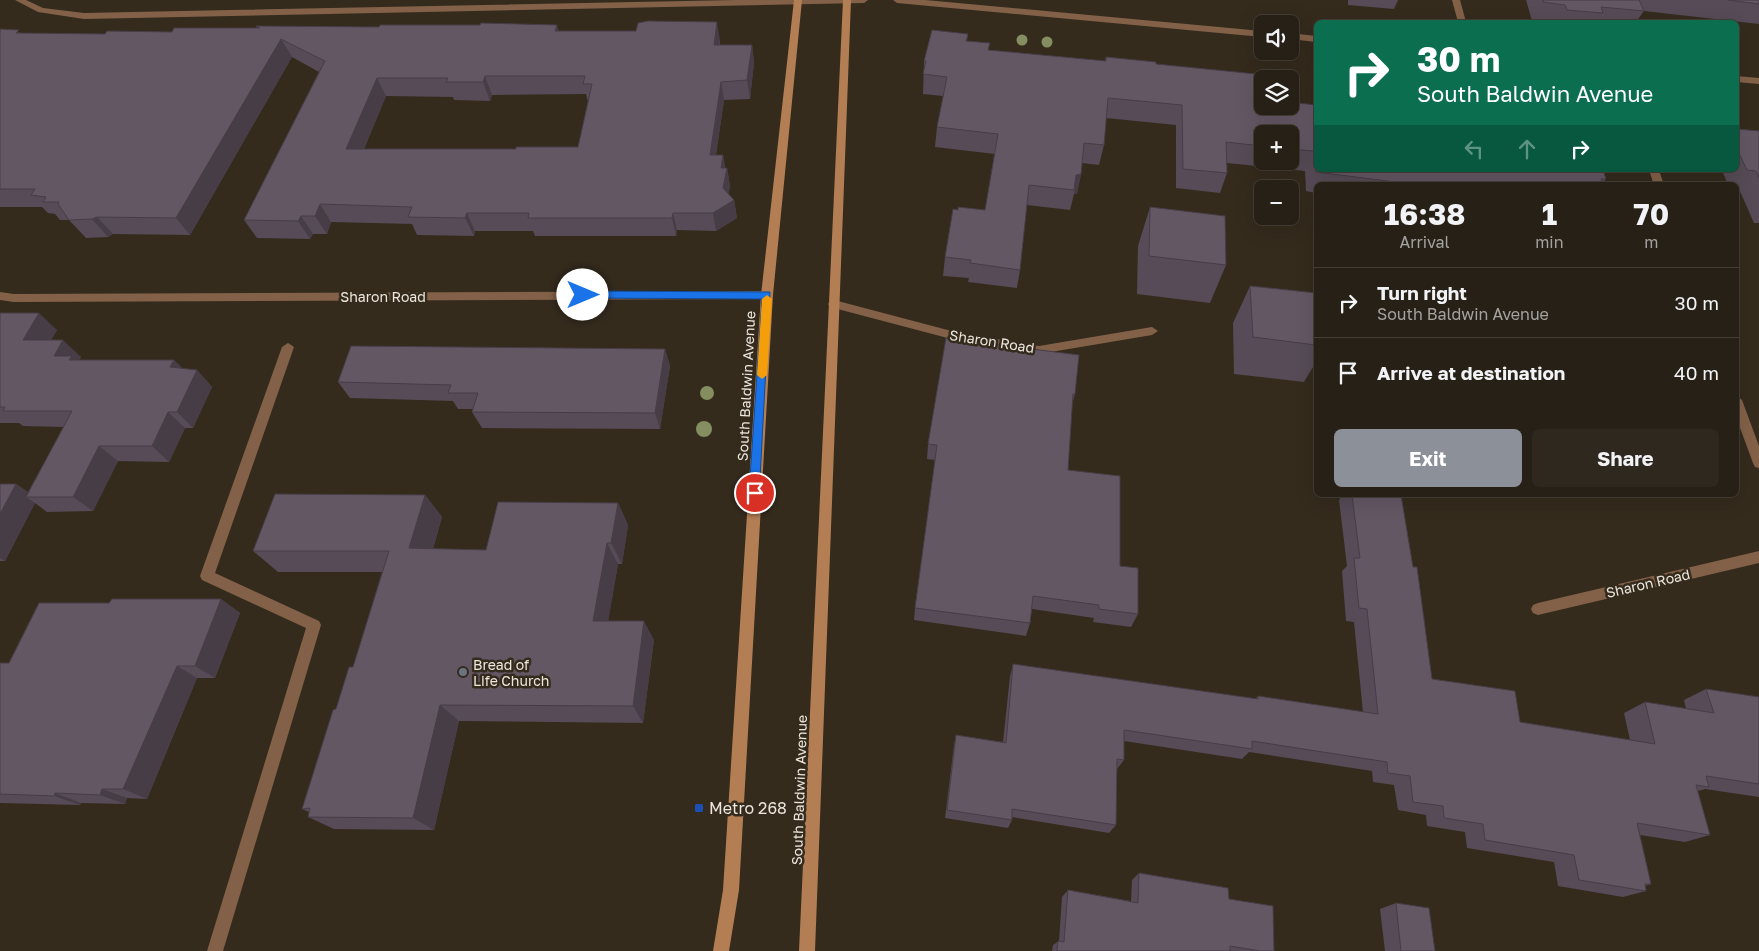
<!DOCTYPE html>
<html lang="en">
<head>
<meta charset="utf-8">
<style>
	:root { --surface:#272016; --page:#2f281f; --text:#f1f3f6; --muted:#a4a3a1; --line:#433e35; --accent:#8c9099 }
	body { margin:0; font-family:"Golos Text",sans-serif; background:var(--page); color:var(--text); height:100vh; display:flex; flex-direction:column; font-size:19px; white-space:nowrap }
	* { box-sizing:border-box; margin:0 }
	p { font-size:16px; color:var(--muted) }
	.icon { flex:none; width:28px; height:28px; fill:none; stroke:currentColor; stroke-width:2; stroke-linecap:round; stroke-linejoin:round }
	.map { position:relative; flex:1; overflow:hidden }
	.panel { position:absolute; left:1314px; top:182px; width:425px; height:315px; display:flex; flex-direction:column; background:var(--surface); border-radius:8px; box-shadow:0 5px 20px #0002,0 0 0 1px var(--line) }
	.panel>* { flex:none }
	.guide { position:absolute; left:1314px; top:20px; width:425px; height:152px; border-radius:8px; box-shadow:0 5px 20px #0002,0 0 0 1px var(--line); background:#0b6e4f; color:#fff; overflow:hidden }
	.fabs { position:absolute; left:1254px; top:15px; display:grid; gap:10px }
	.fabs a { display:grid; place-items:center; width:45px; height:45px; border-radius:8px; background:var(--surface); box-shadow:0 5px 20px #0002,0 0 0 1px var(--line); font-size:25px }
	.pin { position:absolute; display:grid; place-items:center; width:42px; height:42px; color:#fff; margin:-21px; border:2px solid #fff; border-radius:50%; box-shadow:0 1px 5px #0007 }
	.me { position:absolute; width:55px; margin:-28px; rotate:90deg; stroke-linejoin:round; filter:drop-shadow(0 0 4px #0008) }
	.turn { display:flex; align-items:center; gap:18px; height:105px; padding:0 20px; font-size:22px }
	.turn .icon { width:65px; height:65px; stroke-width:2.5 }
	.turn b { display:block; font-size:35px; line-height:42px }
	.lanes { display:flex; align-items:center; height:48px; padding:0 20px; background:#0003; justify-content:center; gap:25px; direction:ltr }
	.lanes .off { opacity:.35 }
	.eta { display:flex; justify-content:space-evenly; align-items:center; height:85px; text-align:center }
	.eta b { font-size:30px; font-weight:700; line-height:35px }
	.button { display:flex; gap:10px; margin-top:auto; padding:10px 20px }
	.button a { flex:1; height:58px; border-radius:8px; background:var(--accent); color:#fff; font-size:20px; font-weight:700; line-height:58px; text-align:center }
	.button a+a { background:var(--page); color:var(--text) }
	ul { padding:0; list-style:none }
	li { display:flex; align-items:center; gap:15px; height:70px; padding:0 20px; border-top:1px solid var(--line) }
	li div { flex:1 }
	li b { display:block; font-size:19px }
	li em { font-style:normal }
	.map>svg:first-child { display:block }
</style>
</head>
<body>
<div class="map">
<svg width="1759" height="951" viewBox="0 0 1759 951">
	<rect width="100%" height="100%" fill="#342b1d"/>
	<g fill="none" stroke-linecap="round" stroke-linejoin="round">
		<!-- lane -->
		<polygon fill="#836148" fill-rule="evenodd" points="288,343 294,347 215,573 319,621 321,625 223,951 207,951 306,628 202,580 200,576 282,347"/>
		<!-- street -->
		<g fill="#836148" fill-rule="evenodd">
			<polygon points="15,0 26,0 43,8 84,13 736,0 868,0 864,3 84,19 38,12"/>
			<polygon points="893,0 925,0 1262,31 1262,37 897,3"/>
			<polygon points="1452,0 1460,0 1466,22 1458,22"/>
			<polygon points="1290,33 1316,36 1316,42 1290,39"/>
			<polygon points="1736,76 1759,78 1759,84 1736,82"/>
			<polygon points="1649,170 1659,170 1664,185 1654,185"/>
			<polygon points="767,291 773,295 767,299 14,302 0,300 0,292 14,294"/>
			<polygon points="834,300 959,333 1039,346 1152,327 1158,331 1152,335 1039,354 959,341 830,307 828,304 830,301"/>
			<polygon points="1736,395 1742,400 1759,446 1759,468 1755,467 1753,463 1736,417"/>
			<polygon points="1759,551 1759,563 1538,615 1533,613 1531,609 1533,605 1538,603"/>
		</g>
		<!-- secondary -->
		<g fill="#b37e54" fill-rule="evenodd">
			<polygon points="794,0 802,0 773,295 739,890 729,951 713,951 723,890 761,295"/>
			<polygon points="843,0 851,0 815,951 799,951"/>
		</g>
	</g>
	<!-- trees -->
	<g fill="#848e60">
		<circle cx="1022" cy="40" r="5.5"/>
		<circle cx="1047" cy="42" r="5.5"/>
		<circle cx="707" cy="393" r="7"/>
		<circle cx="704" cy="429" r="8"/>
	</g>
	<!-- wall -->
	<g fill="#564b56" fill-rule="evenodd">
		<polygon points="1348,0 1398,0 1394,9 1348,5"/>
		<polygon points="1526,0 1759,0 1759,24 1644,11 1636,22 1547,22 1532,21"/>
		<path d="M 256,26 L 559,31 L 720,40 L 720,45 L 752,45 L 754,63 L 750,99 L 724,100 L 716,155 L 723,155 L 725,168 L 727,168 L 730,186 L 728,194 L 734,200 L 737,218 L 716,231 L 677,230 L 676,236 L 535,236 L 533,231 L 475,231 L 474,236 L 417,235 L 412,224 L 331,222 L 327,234 L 313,234 L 310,239 L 257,238 L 244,220 L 319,72 L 292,57 L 190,235 L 113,234 L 108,237 L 86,238 L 69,220 L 60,220 L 55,214 L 48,213 L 42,207 L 0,207 L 0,29 L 21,33 L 105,34 L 172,32 L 257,28 ZM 586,94 L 588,102 L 578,147 L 516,149 L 364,149 L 386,96 L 453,97 L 454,100 L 490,101 L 492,95 Z"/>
		<path d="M 968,34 L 967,41 L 989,50 L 1105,61 L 1106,57 L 1156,64 L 1262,106 L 1606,179 L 1602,184 L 1603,185 L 1316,185 L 1316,193 L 1306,191 L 1305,171 L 1227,163 L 1227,173 L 1220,193 L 1176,188 L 1176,125 L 1106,118 L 1104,145 L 1099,165 L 1082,163 L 1081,174 L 1077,194 L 1074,194 L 1070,210 L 1027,205 L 1020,270 L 1017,288 L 968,282 L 969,278 L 943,276 L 945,257 L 985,210 L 995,154 L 935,147 L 937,127 L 943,96 L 923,94 L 924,61 ZM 1262,134 L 1290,134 L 1290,161 L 1262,161 Z"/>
		<polygon points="1736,129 1759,131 1759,223 1754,223 1739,189 1736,189 1736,185 1728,185 1722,170 1736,170"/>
		<polygon points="1150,207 1226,265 1210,303 1137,294 1138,246"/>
		<polygon points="1250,286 1316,293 1316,362 1304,382 1234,374 1233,323"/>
		<polygon points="0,313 57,330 51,340 81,357 79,360 174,360 183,369 197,370 212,387 193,428 185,428 169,462 118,461 93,511 47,512 35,503 5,561 0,561 0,484 16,484 28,492 64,427 23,426 19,423 0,423"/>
		<polygon points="946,338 1075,394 1072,405 1068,470 1120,566 1138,614 1131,627 1093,622 1094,618 1032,609 1030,623 1026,636 914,620 915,608 935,460 927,459 928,444"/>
		<polygon points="665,349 670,366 660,429 482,428 472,412 473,409 458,409 453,401 350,398 338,382"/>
		<polygon points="425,495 442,517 433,549 486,550 618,503 628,525 622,564 618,564 608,621 654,640 643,723 459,721 434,830 334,829 308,817 309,812 302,809 336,709 353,667 382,572 278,572 253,551"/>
		<polygon points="1343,495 1401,495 1432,679 1520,722 1630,740 1624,713 1645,702 1686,709 1684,700 1706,689 1759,697 1759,797 1705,789 1698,791 1710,835 1685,842 1640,835 1651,884 1645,886 1646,891 1623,897 1558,886 1554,862 1467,848 1465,832 1427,826 1426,815 1398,810 1394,785 1373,782 1372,771 1249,752 1242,759 1124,741 1124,760 1117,769 1116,825 1109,833 1012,817 1012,820 1008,828 945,818 954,745 956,735 1003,742 1010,676 1013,664 1255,699 1258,696 1363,712 1354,622 1346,621 1342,571 1347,566 1339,500"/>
		<polygon points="221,599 240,613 215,678 197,678 147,799 127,798 125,804 81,803 80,805 0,803 0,663 9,663 109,603"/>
		<polygon points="1139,873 1229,899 1274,951 1052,951 1053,945 1059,941 1062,897 1068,890 1131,901 1132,880"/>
		<polygon points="1396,903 1435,951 1385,951 1380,909"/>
	</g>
	<!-- shaded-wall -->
	<g fill="#463d46">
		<polygon points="717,22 720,40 717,63 714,45"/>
		<polygon points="557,25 563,44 555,31"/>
		<polygon points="281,39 292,57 190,235 176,218"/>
		<polygon points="752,45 754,63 750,99 747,80"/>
		<polygon points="485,76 492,95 490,101 483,82"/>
		<polygon points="377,78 386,96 356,167 346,149"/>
		<polygon points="721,82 724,100 713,173 710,155"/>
		<polygon points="723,155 726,173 727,168 730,186 727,205 734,200 737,218 716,231 713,213 723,188 721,168"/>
		<polygon points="1081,174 1077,194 1074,194 1076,175"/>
		<polygon points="320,204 331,222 327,234 315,216"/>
		<polygon points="467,213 475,231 474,236 465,218"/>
		<polygon points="673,213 677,230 676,236 672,218"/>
		<polygon points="301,216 313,234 310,239 298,221"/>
		<polygon points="97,217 113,234 108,237 92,219"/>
		<polygon points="39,313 57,330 42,356 23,340"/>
		<polygon points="63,340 81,357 78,361 54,356"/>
		<polygon points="665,349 670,366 660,429 655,413"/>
		<polygon points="174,360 190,376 170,367"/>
		<polygon points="197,370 212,387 193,428 177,412"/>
		<polygon points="168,412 185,428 169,462 152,446"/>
		<polygon points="99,446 118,461 93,511 73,497"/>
		<polygon points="16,484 35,497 26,497 35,503 5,561 0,558 0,514"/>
		<polygon points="425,495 442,517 427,570 409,548"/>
		<polygon points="618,503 628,525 622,564 611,543"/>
		<polygon points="607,543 618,564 605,640 593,621"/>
		<polygon points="221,599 240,613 215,678 195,666"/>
		<polygon points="644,621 654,640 643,723 633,706"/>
		<polygon points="177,666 197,678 147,799 123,789"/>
		<polygon points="440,705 459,721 434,830 413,818"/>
		<polygon points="102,789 127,798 125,804 100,795"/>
		<polygon points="55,793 81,803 80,805 54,796"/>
	</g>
	<!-- building -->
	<g fill="#645764" stroke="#463d46" fill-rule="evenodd">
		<polygon points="1543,0 1639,0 1644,11 1601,7 1603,13 1567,10 1565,5 1543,2"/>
		<polygon points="1728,0 1759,0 1759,4"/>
		<path d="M 648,21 L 717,22 L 714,45 L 752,45 L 747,80 L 721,82 L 710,155 L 723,155 L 721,168 L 727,168 L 723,188 L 734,200 L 713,213 L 673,213 L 672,218 L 528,218 L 529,213 L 467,213 L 465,218 L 408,217 L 412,207 L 320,204 L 315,216 L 301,216 L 298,221 L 244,220 L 325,61 L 281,39 L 176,218 L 97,217 L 92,219 L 69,220 L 58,204 L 59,202 L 43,202 L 46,197 L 31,195 L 35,189 L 0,189 L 0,29 L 19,30 L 16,33 L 105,34 L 107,31 L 172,32 L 174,28 L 260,28 L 256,26 L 379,27 L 380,25 L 480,25 L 481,23 L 557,25 L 555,31 L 636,31 L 638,23 ZM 485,76 L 585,76 L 583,84 L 592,84 L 578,147 L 516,147 L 516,149 L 346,149 L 377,78 L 448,78 L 446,82 L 483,82 Z"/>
		<polygon points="932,30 968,34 966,41 990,43 988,50 1106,61 1106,57 1156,62 1156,64 1276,76 1276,79 1262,79 1262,106 1290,106 1290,102 1316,105 1316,170 1603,170 1606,179 1601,179 1603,185 1419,185 1316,172 1314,151 1290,149 1290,134 1262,134 1262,146 1226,142 1227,173 1183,169 1182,105 1108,98 1104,145 1084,143 1081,174 1076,175 1074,190 1029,185 1020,270 970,263 971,260 945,257 953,209 958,210 958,207 985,210 998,134 937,127 947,77 923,74 926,61 924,61"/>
		<polygon points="1737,129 1759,131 1759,178 1756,171 1747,170 1736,147 1736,133 1739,133"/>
		<polygon points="1150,207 1225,216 1226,265 1149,256"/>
		<polygon points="1250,286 1316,293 1316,345 1253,337"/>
		<polygon points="0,313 39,313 23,340 63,340 54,356 72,356 69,360 174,360 170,367 197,370 177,412 168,412 152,446 99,446 73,497 26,497 72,411 3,411 5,407 0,407"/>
		<polygon points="946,338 1079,355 1075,394 1073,394 1068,470 1120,476 1120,566 1138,568 1138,614 1099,609 1099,605 1033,596 1030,623 915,608 937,445 928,444"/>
		<polygon points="351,346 665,349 655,413 472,412 478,393 448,393 451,385 338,382"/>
		<polygon points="0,484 16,484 0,514"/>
		<polygon points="275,494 425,495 409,548 486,550 498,502 618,503 611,543 607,543 593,621 644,621 633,706 440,705 413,818 308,817 310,808 302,809 333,710 336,709 349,667 353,667 389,551 253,551"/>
		<polygon points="1352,495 1401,495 1413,567 1417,567 1432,679 1515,691 1520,722 1655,744 1645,702 1714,713 1706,689 1759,697 1759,784 1706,776 1709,787 1696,785 1710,835 1637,823 1651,884 1645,884 1646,891 1579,880 1574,855 1485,840 1483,824 1444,818 1443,806 1413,802 1410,776 1388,773 1387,762 1252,741 1252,749 1124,730 1124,760 1117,759 1116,825 1012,809 1012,820 947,810 956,735 1006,743 1013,664 1258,699 1258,696 1378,714 1367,609 1359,608 1354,558 1360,558"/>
		<polygon points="112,599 221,599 195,666 177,666 123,789 102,789 100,795 55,793 54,796 0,794 0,663 9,663 39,603 109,603"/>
		<polygon points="1139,873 1228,888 1229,899 1273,906 1274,951 1260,951 1230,946 1230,951 1057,951 1058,941 1064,942 1068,890 1138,903"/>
		<polygon points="1396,903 1429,908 1435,951 1401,951"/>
	</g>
	<!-- route -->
	<polygon fill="#1a73e8" stroke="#114b97" points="583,291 770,292 759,497 755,498 749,493 762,299 583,298 578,295"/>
	<!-- slow -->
	<polygon fill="#f59e0b" points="767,295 772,299 767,375 762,379 757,375 762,299"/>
	<!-- markers -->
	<circle fill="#6b7280" stroke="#342b1d" stroke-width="2" cx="463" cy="672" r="5"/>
	<rect fill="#1a4fb4" stroke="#342b1d" stroke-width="2" x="694" y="803" width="10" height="10" rx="2.5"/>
	<g text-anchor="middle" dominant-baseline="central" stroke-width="5" stroke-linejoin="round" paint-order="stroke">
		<!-- street labels -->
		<g font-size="14" fill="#ece6dd" stroke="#342b1d">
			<text x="383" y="296">Sharon Road</text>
			<text transform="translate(992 341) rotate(9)">Sharon Road</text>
			<text transform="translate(746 386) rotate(-87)">South Baldwin Avenue</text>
			<text transform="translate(1648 583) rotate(-13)">Sharon Road</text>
			<text transform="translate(799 790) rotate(-88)">South Baldwin Avenue</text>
		</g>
		<!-- poi labels -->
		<g font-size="14" fill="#ece6dd" stroke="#342b1d" text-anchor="start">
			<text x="473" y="664">Bread of<tspan x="473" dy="16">Life Church</tspan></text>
		</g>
		<!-- near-poi labels -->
		<g font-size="16" fill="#ece6dd" stroke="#342b1d" text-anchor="start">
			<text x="709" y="808">Metro 268</text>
		</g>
	</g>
</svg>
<div class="fabs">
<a><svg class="icon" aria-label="sound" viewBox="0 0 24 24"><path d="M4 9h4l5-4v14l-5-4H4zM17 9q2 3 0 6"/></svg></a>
<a><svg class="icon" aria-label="layers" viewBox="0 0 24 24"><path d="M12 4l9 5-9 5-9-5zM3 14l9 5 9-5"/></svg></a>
<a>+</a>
<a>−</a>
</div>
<div class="pin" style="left:755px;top:493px;background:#d93025"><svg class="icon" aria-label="arrive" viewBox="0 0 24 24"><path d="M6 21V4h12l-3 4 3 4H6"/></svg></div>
<svg class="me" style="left:583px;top:295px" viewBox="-20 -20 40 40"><circle r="19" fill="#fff"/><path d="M0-13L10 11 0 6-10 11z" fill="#1a73e8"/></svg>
<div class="guide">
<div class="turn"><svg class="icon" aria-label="right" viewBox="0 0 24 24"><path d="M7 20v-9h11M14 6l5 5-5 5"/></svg><div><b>30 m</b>South Baldwin Avenue</div></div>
<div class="lanes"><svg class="icon off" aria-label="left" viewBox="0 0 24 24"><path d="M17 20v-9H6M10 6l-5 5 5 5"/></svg><svg class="icon off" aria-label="ahead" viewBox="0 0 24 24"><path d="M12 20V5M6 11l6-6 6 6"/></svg><svg class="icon" aria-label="right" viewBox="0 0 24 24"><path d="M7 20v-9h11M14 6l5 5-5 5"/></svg></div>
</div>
<section class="panel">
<div class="eta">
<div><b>16:38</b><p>Arrival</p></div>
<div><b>1</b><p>min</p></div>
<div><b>70</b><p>m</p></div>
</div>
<ul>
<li><svg class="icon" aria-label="right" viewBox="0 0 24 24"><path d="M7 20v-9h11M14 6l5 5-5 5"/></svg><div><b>Turn right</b><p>South Baldwin Avenue</p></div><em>30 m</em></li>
<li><svg class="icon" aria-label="arrive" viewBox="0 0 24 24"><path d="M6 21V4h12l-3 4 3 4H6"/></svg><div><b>Arrive at destination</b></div><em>40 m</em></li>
</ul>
<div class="button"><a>Exit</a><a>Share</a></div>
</section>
</div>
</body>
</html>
